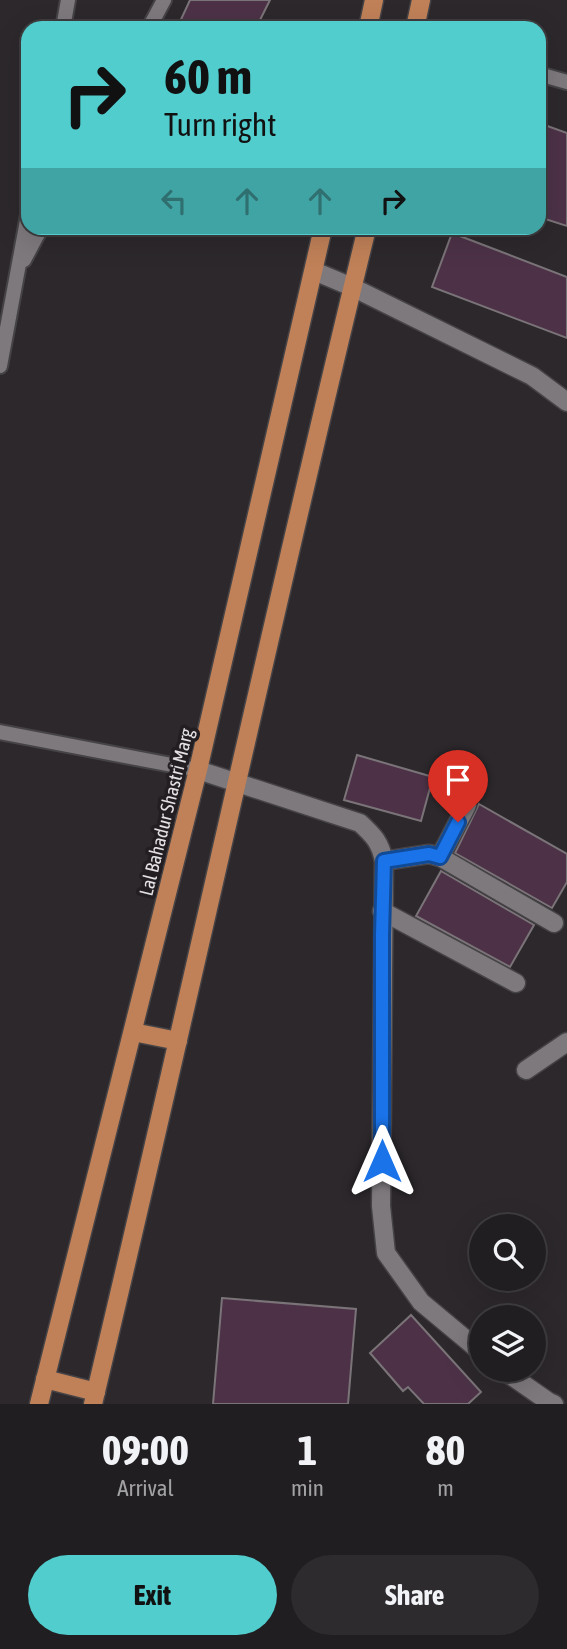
<!DOCTYPE html>
<html lang="en">
<head>
<meta charset="utf-8">
<style>
	:root { --surface:#211e21; --page:#2d2b2e; --text:#f1f3f6; --muted:#a2a2a5; --line:#3e3c3f; --accent:#52cdcd }
	body { margin:0; font-family:"Asap Condensed",sans-serif; background:var(--page); color:var(--text); height:100vh; display:flex; flex-direction:column; font-size:26px; white-space:nowrap }
	* { box-sizing:border-box; margin:0 }
	p { font-size:23px; color:var(--muted) }
	.icon { flex:none; width:38px; height:38px; fill:none; stroke:currentColor; stroke-width:2; stroke-linecap:round; stroke-linejoin:round }
	.map { position:relative; height:1404px; overflow:hidden }
	.details { display:flex; flex-direction:column; background:var(--surface); flex:1 }
	.details>* { flex:none }
	.banner { position:absolute; left:21px; top:21px; width:525px; height:214px; border-radius:21px; box-shadow:0 7px 28px #0002,0 0 0 2px var(--line); background:#52cdcd; color:#111; overflow:hidden }
	.buttons { position:absolute; left:469px; top:1214px; display:grid; gap:14px }
	.buttons a { display:grid; place-items:center; width:77px; height:77px; border-radius:50%; background:var(--surface); box-shadow:0 7px 28px #0002,0 0 0 2px var(--line); font-size:35px }
	.pin { position:absolute; display:grid; place-items:center; width:60px; height:60px; color:#fff; margin:-72px -30px; border-radius:50% 50% 50% 0; rotate:-45deg; box-shadow:0 0 7px #0007 }
	.pin .icon { rotate:45deg }
	.me { position:absolute; width:77px; margin:-38px; rotate:0deg; stroke-linejoin:round; filter:drop-shadow(0 0 5px #0008) }
	.turn { display:flex; align-items:center; gap:24px; height:147px; padding:0 28px; font-size:32px }
	.turn .icon { width:91px; height:91px; stroke-width:2.5 }
	.turn b { display:block; font-size:49px; line-height:60px }
	.lanes { display:flex; align-items:center; height:66px; padding:0 28px; background:#0003; justify-content:center; gap:35px; direction:ltr }
	.lanes .off { opacity:.35 }
	.eta { display:flex; justify-content:space-evenly; align-items:center; height:119px; text-align:center }
	.eta b { font-size:42px; font-weight:700; line-height:49px }
	.action { display:flex; gap:14px; margin-top:auto; padding:14px 28px }
	.action a { flex:1; height:80px; border-radius:42px; background:var(--accent); color:#111; font-size:28px; font-weight:700; line-height:80px; text-align:center }
	.action a+a { background:var(--page); color:var(--text) }
	.map>svg:first-child { display:block }
</style>
</head>
<body>
<div class="map">
<svg width="567" height="1404" viewBox="0 0 567 1404">
	<rect width="100%" height="100%" fill="#2c282c"/>
	<!-- building -->
	<g fill="#4d3247" stroke="#7a7478" stroke-width="2">
		<polygon points="190,0 270,0 256,28 177,28"/>
		<polygon points="539,123 567,133 567,226 539,217"/>
		<polygon points="452,233 567,277 567,338 432,287"/>
		<polygon points="357,755 433,777 421,821 344,800"/>
		<polygon points="479,804 567,854 567,882 552,908 455,853"/>
		<polygon points="441,871 534,925 510,967 416,916"/>
		<polygon points="222,1298 356,1309 348,1404 213,1404"/>
		<polygon points="411,1315 481,1392 468,1404 424,1404 408,1387 403,1391 370,1353"/>
	</g>
	<g fill="none" stroke-linecap="round" stroke-linejoin="round">
		<!-- lane casing -->
		<g stroke="#464346" stroke-width="18">
			<g id="lane">
				<polyline points="63,28 68,0"/>
				<polyline points="149,28 164,0"/>
				<polyline points="539,74 567,82"/>
				<polyline points="24,260 41,228"/>
				<polyline points="0,366 28,215"/>
				<polyline points="0,732 198,770"/>
			</g>
		</g>
		<!-- street casing -->
		<g stroke="#464346" stroke-width="21">
			<g id="street">
				<polyline points="314,271 352,287 532,376 567,402"/>
				<path d="M 198,770 L 360,823 C 374,836 380,842 384,861 L 381,1206 L 386,1253 L 421,1302 L 481,1352"/>
				<polyline points="440,857 467,805"/>
				<polyline points="384,861 429,854 440,857 554,923"/>
				<polyline points="382,911 516,983"/>
				<polyline points="526,1070 567,1042"/>
				<polyline points="503,1370 549,1402 554,1404"/>
			</g>
		</g>
		<!-- primary casing -->
		<g stroke="#464346" stroke-width="21">
			<g id="primary">
				<polyline points="368,28 374,0"/>
				<polyline points="415,28 421,0"/>
				<polyline points="133,1032 178,1041"/>
				<polyline points="45,1379 96,1392"/>
				<polyline points="39,1404 198,770 323,228"/>
				<path d="M 93,1404 C 187,1012 271,619 367,228"/>
			</g>
		</g>
		<!-- lane -->
		<use href="#lane" stroke="#7d797d" stroke-width="14"/>
		<!-- street -->
		<use href="#street" stroke="#7d797d" stroke-width="18"/>
		<!-- primary -->
		<use href="#primary" stroke="#c08158" stroke-width="18"/>
	</g>
	<g fill="none" stroke-linecap="round" stroke-linejoin="round">
		<!-- route casing -->
		<g stroke="#114b97" stroke-width="18">
			<polyline id="route" points="382,1161 382,935 384,861 429,854 440,857 458,822"/>
		</g>
		<!-- route -->
		<use href="#route" stroke="#1a73e8" stroke-width="12"/>
	</g>
	<g text-anchor="middle" dominant-baseline="central" stroke-width="7" stroke-linejoin="round" paint-order="stroke">
		<!-- street labels -->
		<g font-size="19" fill="#e4e2e4" stroke="#221e22">
			<text transform="translate(166 812) rotate(-76)">Lal Bahadur Shastri Marg</text>
		</g>
	</g>
</svg>
<div class="buttons">
<a><svg class="icon" aria-label="search" viewBox="0 0 24 24"><circle cx="10" cy="10" r="6"/><path d="M15 15l6 6"/></svg></a>
<a><svg class="icon" aria-label="layers" viewBox="0 0 24 24"><path d="M12 4l9 5-9 5-9-5zM3 14l9 5 9-5"/></svg></a>
</div>
<div class="pin" style="left:458px;top:822px;background:#d93025"><svg class="icon" aria-label="arrive" viewBox="0 0 24 24"><path d="M6 21V4h12l-3 4 3 4H6"/></svg></div>
<svg class="me" style="left:382px;top:1161px" viewBox="-20 -20 40 40"><path d="M0-17L14 15 0 8-14 15z" fill="#1a73e8" stroke="#fff" stroke-width="4"/></svg>
<div class="banner">
<div class="turn"><svg class="icon" aria-label="right" viewBox="0 0 24 24"><path d="M7 20v-9h11M14 6l5 5-5 5"/></svg><div><b>60 m</b>Turn right</div></div>
<div class="lanes"><svg class="icon off" aria-label="left" viewBox="0 0 24 24"><path d="M17 20v-9H6M10 6l-5 5 5 5"/></svg><svg class="icon off" aria-label="ahead" viewBox="0 0 24 24"><path d="M12 20V5M6 11l6-6 6 6"/></svg><svg class="icon off" aria-label="ahead" viewBox="0 0 24 24"><path d="M12 20V5M6 11l6-6 6 6"/></svg><svg class="icon" aria-label="right" viewBox="0 0 24 24"><path d="M7 20v-9h11M14 6l5 5-5 5"/></svg></div>
</div>
</div>
<section class="details">
<div class="eta">
<div><b>09:00</b><p>Arrival</p></div>
<div><b>1</b><p>min</p></div>
<div><b>80</b><p>m</p></div>
</div>
<div class="action"><a>Exit</a><a>Share</a></div>
</section>
</body>
</html>
